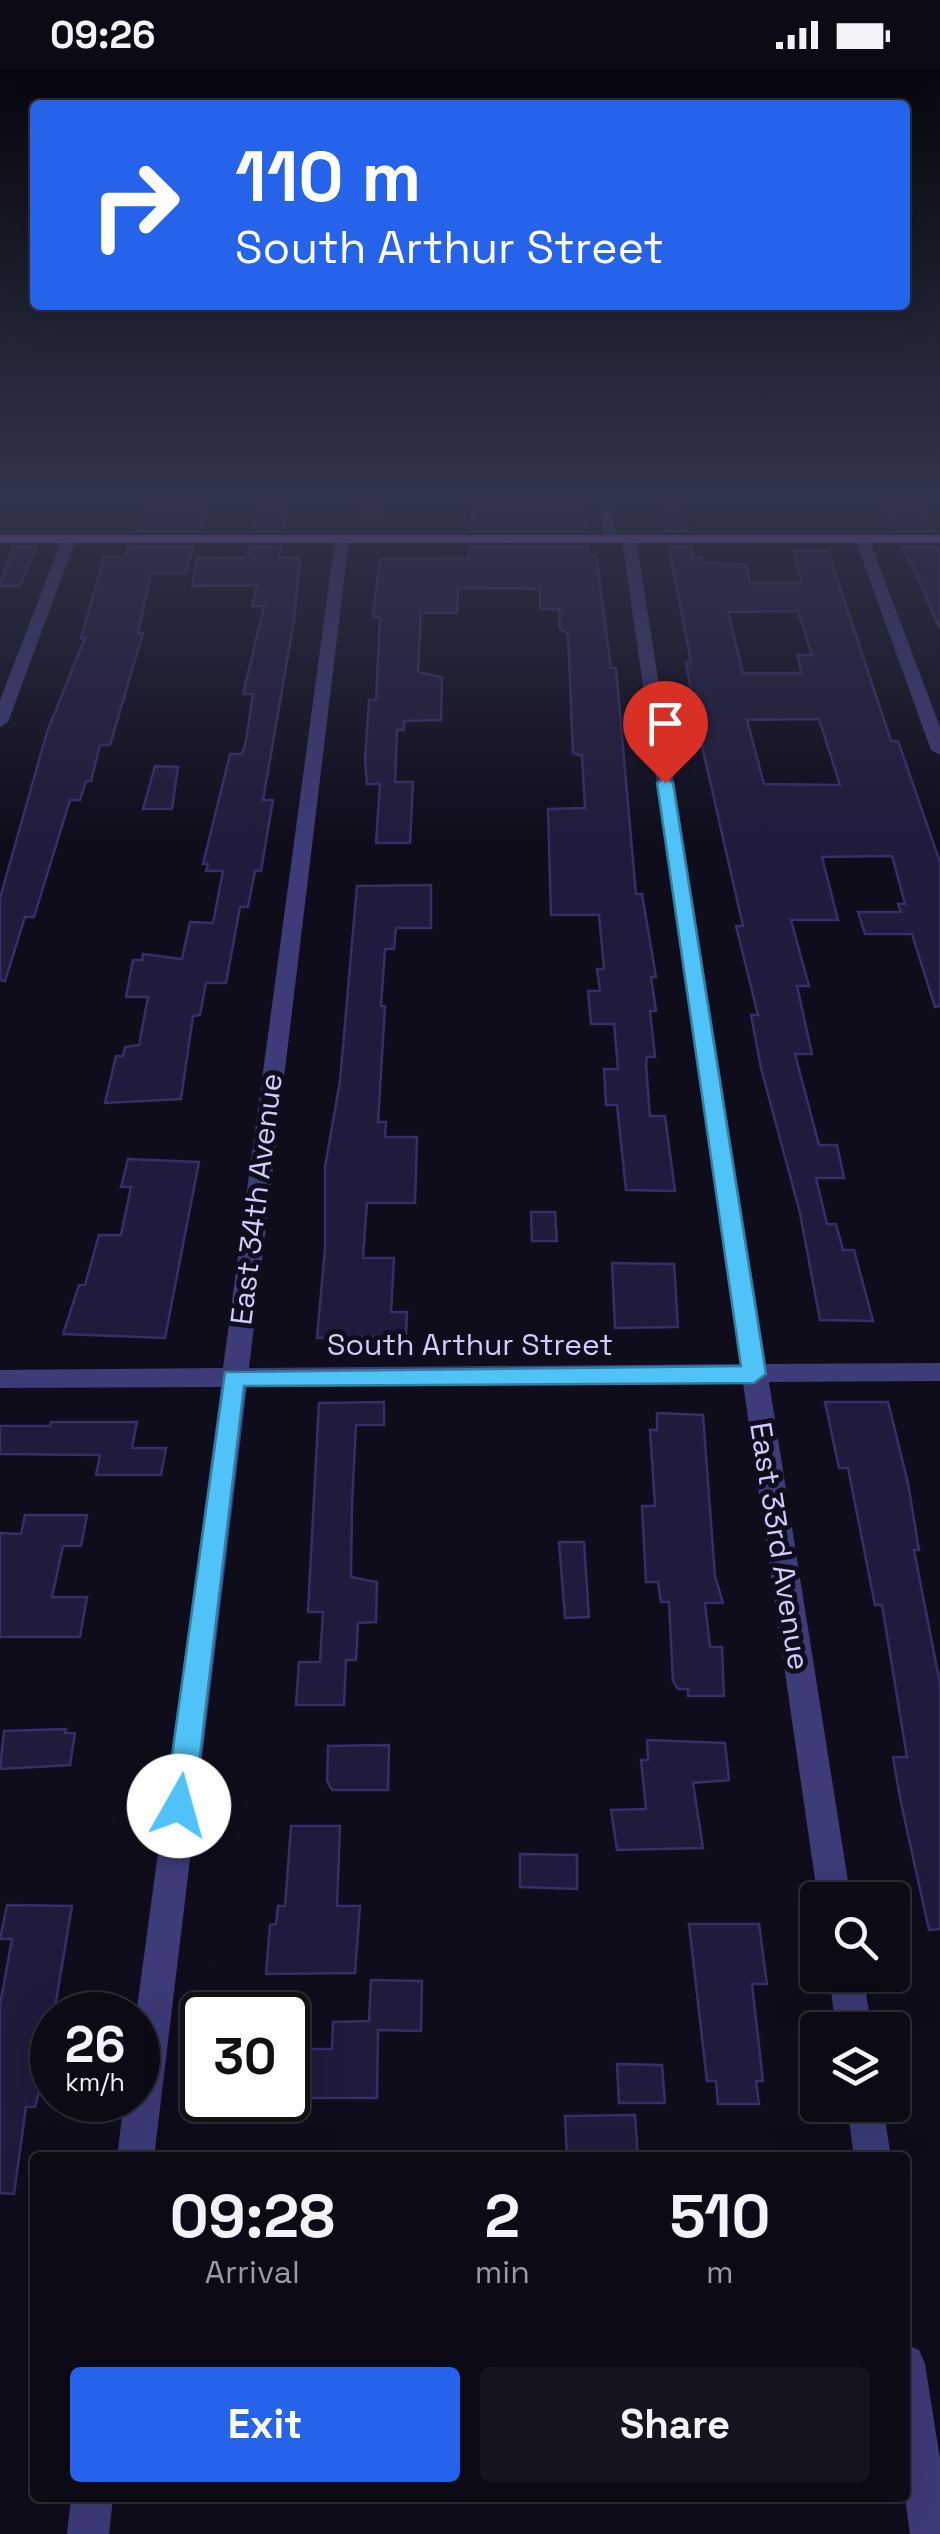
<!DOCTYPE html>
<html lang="en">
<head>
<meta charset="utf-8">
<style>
	:root { --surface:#0b0a15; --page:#14131e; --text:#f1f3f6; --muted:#9a9aa0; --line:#2b2b34; --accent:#2563eb }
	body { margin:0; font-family:"Space Grotesk",sans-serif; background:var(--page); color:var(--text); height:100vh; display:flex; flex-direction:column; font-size:38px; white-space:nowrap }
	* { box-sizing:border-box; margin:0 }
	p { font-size:32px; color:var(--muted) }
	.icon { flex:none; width:55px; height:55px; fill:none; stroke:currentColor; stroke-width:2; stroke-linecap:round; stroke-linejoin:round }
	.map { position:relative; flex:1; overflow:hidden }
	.panel { position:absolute; left:30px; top:2082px; width:880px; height:350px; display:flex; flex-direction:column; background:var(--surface); border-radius:10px; box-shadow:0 10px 40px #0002,0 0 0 2px var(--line) }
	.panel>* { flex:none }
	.banner { position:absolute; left:30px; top:30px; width:880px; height:210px; border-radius:10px; box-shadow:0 10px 40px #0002,0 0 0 2px var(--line); background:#2563eb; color:#fff; overflow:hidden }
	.tools { position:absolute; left:800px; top:1812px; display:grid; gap:20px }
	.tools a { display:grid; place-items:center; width:110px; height:110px; border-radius:10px; background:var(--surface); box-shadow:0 10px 40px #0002,0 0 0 2px var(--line); font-size:50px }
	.speed { position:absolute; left:30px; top:1922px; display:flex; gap:20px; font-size:50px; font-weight:700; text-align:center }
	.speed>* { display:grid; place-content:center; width:130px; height:130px; border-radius:50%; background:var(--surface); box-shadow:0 10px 40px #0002,0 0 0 2px var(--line); line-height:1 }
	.speed small { font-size:25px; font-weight:400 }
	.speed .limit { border:5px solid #111; border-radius:15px; background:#fff; color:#111 }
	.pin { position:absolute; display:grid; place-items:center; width:85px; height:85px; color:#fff; margin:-102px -42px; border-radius:50% 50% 50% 0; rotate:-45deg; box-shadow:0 0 10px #0007 }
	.pin .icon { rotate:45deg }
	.me { position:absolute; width:110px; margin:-55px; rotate:7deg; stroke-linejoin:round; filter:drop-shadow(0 0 8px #0008) }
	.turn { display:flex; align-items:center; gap:35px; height:210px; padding:0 40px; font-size:45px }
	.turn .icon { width:130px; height:130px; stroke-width:2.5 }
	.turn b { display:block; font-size:70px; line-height:85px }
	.eta { display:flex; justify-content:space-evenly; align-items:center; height:170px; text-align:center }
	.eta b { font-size:60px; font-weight:700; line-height:70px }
	.button { display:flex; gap:20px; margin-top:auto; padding:20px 40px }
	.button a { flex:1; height:115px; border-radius:10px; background:var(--accent); color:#fff; font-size:40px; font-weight:700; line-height:115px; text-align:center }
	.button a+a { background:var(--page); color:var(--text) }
	.status { display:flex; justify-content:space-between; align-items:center; height:70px; padding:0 50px; background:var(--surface); direction:ltr }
	.status svg { height:28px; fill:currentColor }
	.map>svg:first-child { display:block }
</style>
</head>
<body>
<div class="status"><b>09:26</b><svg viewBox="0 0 49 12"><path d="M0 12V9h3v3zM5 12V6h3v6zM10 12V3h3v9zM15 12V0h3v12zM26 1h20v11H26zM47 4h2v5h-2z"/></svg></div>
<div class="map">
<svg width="940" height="2464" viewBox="0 0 940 2464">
	<rect width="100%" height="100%" fill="#0f0d1c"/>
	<!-- building -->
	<g fill="#211a3c" stroke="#382e66" stroke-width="2.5" fill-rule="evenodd">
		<polygon points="259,426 289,426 283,461 252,461"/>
		<polygon points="364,426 385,426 381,448 359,448"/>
		<polygon points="880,426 919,426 935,461 894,461"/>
		<polygon points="148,433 210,434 200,461 136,461"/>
		<polygon points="474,434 575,435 576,440 586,440 587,461 471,461"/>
		<polygon points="682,437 688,461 666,461 663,441"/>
		<polygon points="13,477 36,477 20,516 0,516"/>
		<polygon points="129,477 194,477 185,503 151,503 138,563 143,563 110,675 100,675 91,711 86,711 80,730 70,730 34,847 25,847 5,911 0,910 0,828 47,662 85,568 81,568 104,487 125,487"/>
		<polygon points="249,477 281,477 279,488 300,488 294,551 263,730 273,730 261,801 255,801 248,837 240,837 226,913 206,913 200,945 193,946 181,1029 105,1033 116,986 123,986 125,977 139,975 148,927 126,927 133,890 142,890 143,884 182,889 190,852 213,853 223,801 206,801 208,794 203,794 230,684 242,684 246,671 253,624 243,624 264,536 252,536 257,515 192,516 197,487 242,488 248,486"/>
		<polygon points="470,477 587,477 588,485 596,485 611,598 616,598 636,824 642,824 656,907 651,907 656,941 650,941 655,987 647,987 646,994 650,1046 665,1046 675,1121 626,1120 617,1035 606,1035 604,999 618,999 614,954 591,954 588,921 600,921 597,899 604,899 599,845 551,845 548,739 585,738 582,686 573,683 568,564 560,559 559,539 540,539 540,519 458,518 457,543 421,543 418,602 442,607 441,650 404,651 404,660 397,660 395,712 413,712 410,773 376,773 380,714 367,714 365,690 369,630 376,630 380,548 373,545 380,489 469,488"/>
		<path d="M 669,477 L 691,477 L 693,487 L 701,487 L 702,493 L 746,494 L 750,513 L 802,513 L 793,481 L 828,481 L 891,671 L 898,671 L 940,792 L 940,936 L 935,937 L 912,864 L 865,864 L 858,842 L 901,842 L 898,834 L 905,834 L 892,786 L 822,787 L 838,850 L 791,850 L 809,916 L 797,916 L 812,984 L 795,984 L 819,1075 L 837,1075 L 844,1108 L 816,1108 L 827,1154 L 836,1154 L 843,1180 L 854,1180 L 873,1251 L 820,1250 L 800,1143 L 761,998 L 751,945 L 758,945 L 736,856 L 743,856 L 695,645 L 686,592 L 691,592 ZM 798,541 L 812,585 L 797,585 L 802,603 L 743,603 L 728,542 ZM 819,649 L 840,715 L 764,714 L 747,650 Z"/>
		<polygon points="901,477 940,477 940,559 913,497"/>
		<polygon points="155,696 178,697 172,739 143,739"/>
		<polygon points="431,815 431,858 396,858 394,879 385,879 381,936 385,936 378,1052 386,1052 385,1067 417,1067 415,1133 367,1133 363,1188 394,1188 391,1242 407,1242 406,1266 317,1268 325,1178 325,1097 340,1011 357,816"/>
		<polygon points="128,1089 199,1092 165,1268 63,1264 79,1215 85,1215 99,1165 121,1165 131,1117 121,1117"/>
		<polygon points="531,1142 555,1142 557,1171 532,1171"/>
		<polygon points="612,1193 674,1194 678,1257 615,1258"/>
		<polygon points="384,1332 384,1355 356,1355 352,1434 351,1507 377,1512 376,1552 358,1553 356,1590 346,1590 344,1635 296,1635 299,1592 320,1592 323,1542 308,1542 319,1333"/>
		<polygon points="825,1332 888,1332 908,1413 919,1480 914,1480 940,1614 940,1859 929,1860 900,1728 893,1687 907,1687 882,1535 875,1535 848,1398 839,1398"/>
		<polygon points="657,1343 703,1345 715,1506 723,1533 705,1533 710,1577 722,1577 724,1626 688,1626 688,1619 678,1619 673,1611 669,1532 661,1532 658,1512 646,1512 642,1436 655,1436 650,1360 657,1360"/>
		<polygon points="51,1352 137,1352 132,1378 166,1378 161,1405 96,1405 100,1385 0,1384 0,1356 50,1356"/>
		<polygon points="25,1445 87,1445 81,1476 63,1476 52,1527 87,1527 80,1567 0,1567 0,1463 21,1464"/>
		<polygon points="559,1472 584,1472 589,1547 565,1548"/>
		<polygon points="66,1659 65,1663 75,1663 70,1695 0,1699 4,1661"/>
		<polygon points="647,1670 725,1673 729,1710 693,1713 703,1778 617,1780 611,1740 646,1739 641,1690 648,1690"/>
		<polygon points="389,1675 388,1720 332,1720 327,1711 328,1676"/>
		<polygon points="291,1756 340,1756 337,1836 360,1836 355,1903 266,1904 270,1855 276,1854 278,1836 285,1836"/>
		<polygon points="520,1784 577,1785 577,1819 520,1817"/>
		<polygon points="7,1835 72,1836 44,2003 35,2037 26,2037 14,2124 0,2123 0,1935 12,1869 0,1869"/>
		<polygon points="689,1854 759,1854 767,1914 752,1914 763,2011 756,2011 759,2034 718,2034 716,2011 707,2011"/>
		<polygon points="371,1910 422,1911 421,1961 378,1960 377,2028 288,2028 288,1979 332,1979 333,1952 369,1951"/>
		<polygon points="617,1994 662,1995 665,2033 619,2033"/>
		<polygon points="635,2045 638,2088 567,2088 565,2046"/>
	</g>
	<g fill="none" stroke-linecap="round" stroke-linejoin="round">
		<!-- minor -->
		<g fill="#3d3b78" fill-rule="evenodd">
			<polygon points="598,426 612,426 616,472 604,469"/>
			<polygon points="69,465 76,469 8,652 0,657 0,630 62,469"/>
			<polygon points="342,465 349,469 249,1298 740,1294 622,469 629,465 636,469 766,1294 940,1293 940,1311 769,1312 851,1830 818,1830 743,1313 247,1316 154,2088 117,2088 124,2030 138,2030 136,1945 221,1317 0,1318 0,1300 223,1298 335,469"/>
			<polygon points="862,465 869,469 940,657 940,685 931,680 855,469"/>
			<polygon points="829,1905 863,1905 872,1960 836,1960"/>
			<polygon points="847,2035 883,2035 891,2088 854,2088"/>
			<polygon points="905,2274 919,2280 925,2294 940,2389 940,2464 910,2464 905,2428"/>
			<polygon points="71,2428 113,2428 109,2464 67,2464"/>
		</g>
		<!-- major -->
		<rect fill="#b85bf3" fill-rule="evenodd" x="0" y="465" width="940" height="8"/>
	</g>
	<!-- sky -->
	<linearGradient id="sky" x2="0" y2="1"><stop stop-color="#08070f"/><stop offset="0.55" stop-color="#31354b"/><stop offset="1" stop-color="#31354b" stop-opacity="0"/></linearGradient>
	<rect width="940" height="771" fill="url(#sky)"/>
	<!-- route -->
	<polygon fill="#4fc3f7" stroke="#337fa1" stroke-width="2.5" points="665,708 673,713 766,1304 754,1313 244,1316 194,1736 190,1745 179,1749 169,1745 165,1736 225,1302 741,1296 657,713"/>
	<g text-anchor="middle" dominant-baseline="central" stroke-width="10" stroke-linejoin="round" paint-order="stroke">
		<!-- street labels -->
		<g font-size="30" fill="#d1ccfb" stroke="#0f0d1c">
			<text transform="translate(256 1129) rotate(-83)">East 34th Avenue</text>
			<text x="470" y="1274">South Arthur Street</text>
			<text transform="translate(780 1476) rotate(81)">East 33rd Avenue</text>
		</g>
	</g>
</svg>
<div class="tools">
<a><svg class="icon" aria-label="search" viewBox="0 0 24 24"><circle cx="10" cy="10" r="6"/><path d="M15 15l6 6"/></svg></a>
<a><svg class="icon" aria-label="layers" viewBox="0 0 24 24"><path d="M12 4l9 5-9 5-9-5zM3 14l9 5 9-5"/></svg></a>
</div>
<div class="speed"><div>26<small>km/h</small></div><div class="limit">30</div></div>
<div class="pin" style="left:665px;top:713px;background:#d93025"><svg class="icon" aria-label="arrive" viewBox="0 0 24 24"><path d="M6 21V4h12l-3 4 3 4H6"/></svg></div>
<svg class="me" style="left:179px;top:1736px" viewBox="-20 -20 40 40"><circle r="19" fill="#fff"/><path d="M0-13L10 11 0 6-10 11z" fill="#4fc3f7"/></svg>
<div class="banner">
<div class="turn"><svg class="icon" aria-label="right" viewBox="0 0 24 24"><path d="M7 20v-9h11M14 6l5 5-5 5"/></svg><div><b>110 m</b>South Arthur Street</div></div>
</div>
<section class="panel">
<div class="eta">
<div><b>09:28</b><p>Arrival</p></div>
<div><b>2</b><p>min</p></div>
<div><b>510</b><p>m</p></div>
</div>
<div class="button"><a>Exit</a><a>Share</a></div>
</section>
</div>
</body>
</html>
